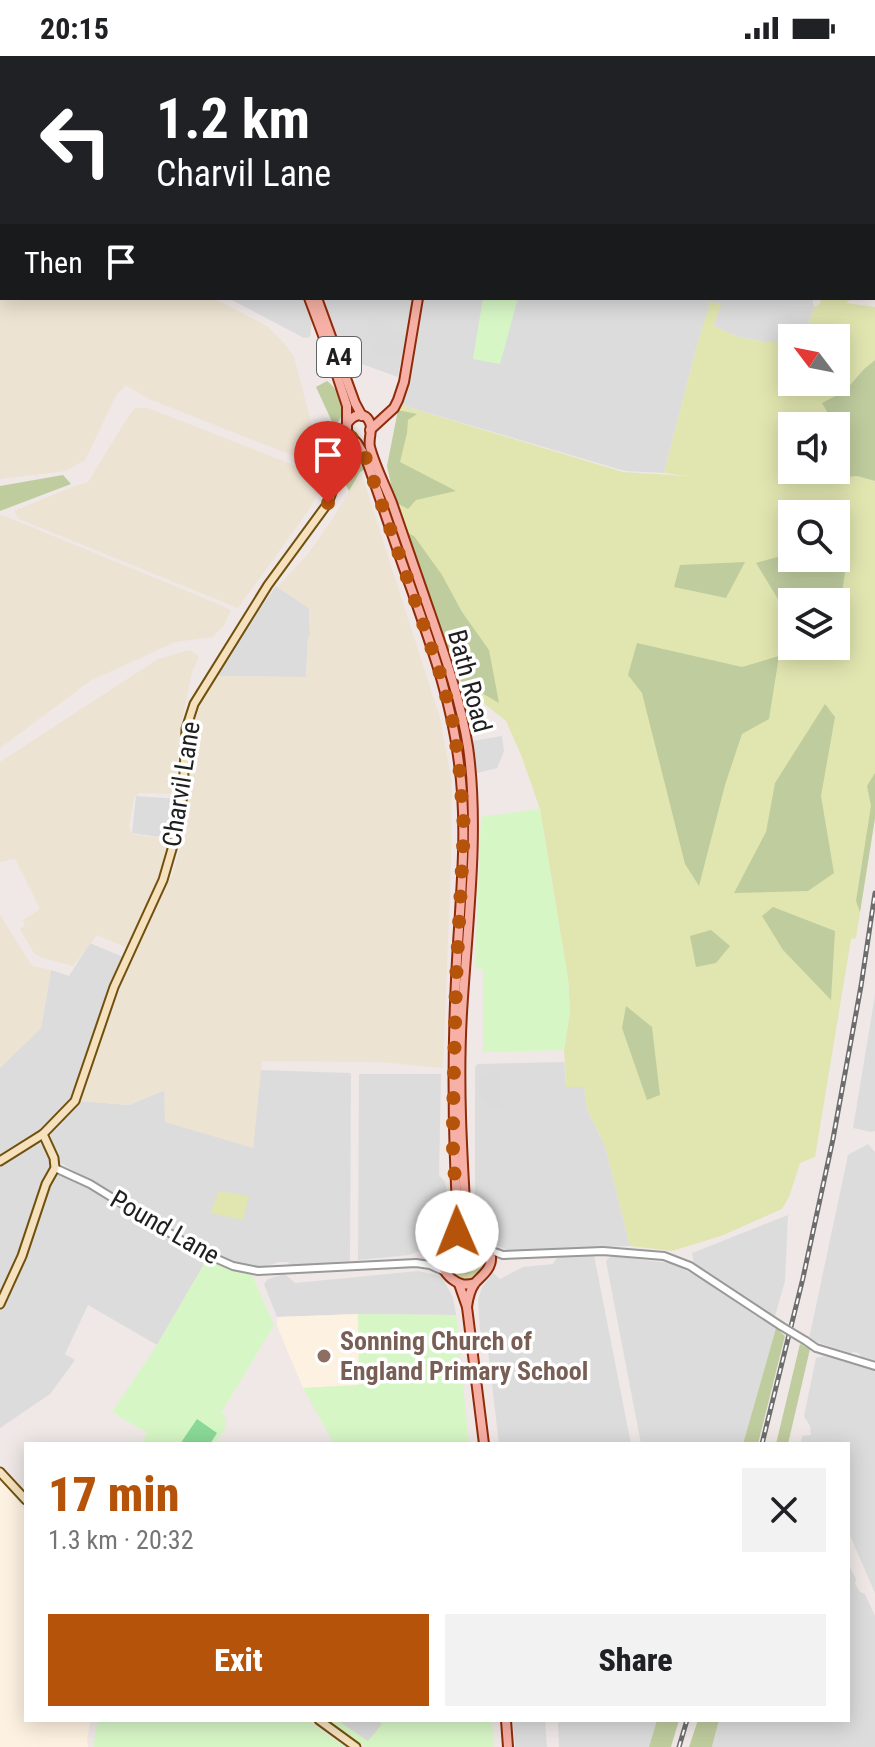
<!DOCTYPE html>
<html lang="en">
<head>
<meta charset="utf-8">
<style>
	:root { --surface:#fff; --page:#f2f2f2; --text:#202124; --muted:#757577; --accent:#b45309 }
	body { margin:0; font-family:"Roboto Condensed",sans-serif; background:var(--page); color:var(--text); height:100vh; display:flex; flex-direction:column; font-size:30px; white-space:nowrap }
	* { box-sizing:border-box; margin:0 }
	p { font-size:26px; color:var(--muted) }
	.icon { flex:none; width:44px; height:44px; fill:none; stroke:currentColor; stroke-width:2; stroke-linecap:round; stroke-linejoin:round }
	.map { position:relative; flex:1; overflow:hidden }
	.details { position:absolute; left:24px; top:1386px; width:826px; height:280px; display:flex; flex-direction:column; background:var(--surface); border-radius:0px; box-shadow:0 4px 20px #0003 }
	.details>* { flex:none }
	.top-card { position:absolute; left:0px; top:0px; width:876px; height:244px; box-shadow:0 4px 20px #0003; background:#202124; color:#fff; overflow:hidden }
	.needle { width:52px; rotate:302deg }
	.controls { position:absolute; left:778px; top:268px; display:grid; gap:16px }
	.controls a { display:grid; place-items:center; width:72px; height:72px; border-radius:0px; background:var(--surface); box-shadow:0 4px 20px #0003; font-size:40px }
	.pin { position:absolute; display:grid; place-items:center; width:68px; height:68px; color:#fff; margin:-82px -34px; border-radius:50% 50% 50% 0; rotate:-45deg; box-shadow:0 0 8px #0007 }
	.pin .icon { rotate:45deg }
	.me { position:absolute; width:88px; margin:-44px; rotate:359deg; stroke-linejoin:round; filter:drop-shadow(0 0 6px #0008) }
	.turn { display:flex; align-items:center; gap:28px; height:168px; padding:0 24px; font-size:36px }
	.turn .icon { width:104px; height:104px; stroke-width:2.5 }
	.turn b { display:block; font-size:56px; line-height:68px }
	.then { display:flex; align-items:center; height:76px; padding:0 24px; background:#0003; gap:16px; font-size:30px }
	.round { display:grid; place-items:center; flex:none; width:84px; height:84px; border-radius:0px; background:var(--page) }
	.overview { display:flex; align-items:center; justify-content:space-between; height:136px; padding:0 24px }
	h1 { font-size:48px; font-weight:800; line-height:60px; color:var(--accent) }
	.cta { display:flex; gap:16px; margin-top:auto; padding:16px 24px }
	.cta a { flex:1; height:92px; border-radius:0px; background:var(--accent); color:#fff; font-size:32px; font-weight:800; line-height:92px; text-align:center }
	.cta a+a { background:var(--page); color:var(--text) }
	.status { display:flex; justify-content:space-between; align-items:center; height:56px; padding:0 40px; background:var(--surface); direction:ltr }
	.status svg { height:22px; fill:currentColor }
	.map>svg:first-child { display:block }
</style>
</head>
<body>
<div class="status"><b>20:15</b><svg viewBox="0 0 49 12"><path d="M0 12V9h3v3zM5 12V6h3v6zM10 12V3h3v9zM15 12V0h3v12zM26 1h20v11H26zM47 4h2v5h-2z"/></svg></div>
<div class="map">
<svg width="875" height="1691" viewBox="0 0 875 1691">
	<rect width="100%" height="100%" fill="#efe8e6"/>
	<!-- residential -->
	<g fill="#dddcdd">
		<polygon points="0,0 124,0 124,2 2,2 2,159 0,158"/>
		<polygon points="406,0 741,0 740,2 407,2"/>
		<polygon points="228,242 304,242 312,266 310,281 304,282"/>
		<polygon points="319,242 413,242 398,321 345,302"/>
		<polygon points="422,242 812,242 814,251 806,276 790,270 790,286 765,286 738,281 713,270 696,293 664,417 625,415 401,349 410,314 407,313"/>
		<polygon points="276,530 309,552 310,580 308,581 306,621 215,620 222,607"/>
		<polygon points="502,680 504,695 497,712 477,717 472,685"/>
		<polygon points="136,740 179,743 173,783 132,777"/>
		<polygon points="90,887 123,901 102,949 75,1040 68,1050 42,1076 0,1100 0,1012 41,972 51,914 69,920"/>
		<polygon points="875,939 875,1075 871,1076 853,1072"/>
		<polygon points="564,1006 566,1030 584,1031 587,1053 605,1090 630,1190 507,1194 487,1185 473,1171 475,1159 475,1011 478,1008"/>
		<polygon points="260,1014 350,1017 351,1019 350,1205 292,1210 287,1206 278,1206 265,1211 243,1209 210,1197 59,1106 50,1078 80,1045 129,1049 165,1034 253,1092"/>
		<polygon points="359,1018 441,1018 439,1119 445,1126 451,1159 448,1177 434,1195 416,1196 410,1199 358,1204"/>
		<polygon points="38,1085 51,1100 51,1112 0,1243 0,1107"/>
		<polygon points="868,1088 875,1096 875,1305 861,1301 859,1297 853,1296 850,1298 809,1283 848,1099"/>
		<polygon points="59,1117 91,1131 207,1203 157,1289 88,1249 65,1298 75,1304 50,1338 0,1372 0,1254 24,1201 48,1133 54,1120"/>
		<polygon points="788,1159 785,1225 775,1260 694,1208 692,1197"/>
		<polygon points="594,1199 631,1388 499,1388 486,1278 480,1275 478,1244 482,1231 493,1217 500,1223 523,1211 553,1208 558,1200"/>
		<polygon points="611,1200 670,1207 699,1221 776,1272 743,1388 641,1388 606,1205"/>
		<polygon points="418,1215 441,1220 453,1241 456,1259 358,1258 277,1261 264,1228 268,1223 285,1218 295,1227"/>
		<polygon points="824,1300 875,1314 875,1537 848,1475 848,1388 801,1388 802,1380 811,1379 810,1370 804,1360 816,1302"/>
		<polygon points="848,1507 856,1523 855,1528 860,1536 865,1538 875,1560 875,1691 712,1691 719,1664 848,1664"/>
		<polygon points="513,1664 545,1664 547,1691 515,1691"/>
		<polygon points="559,1664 657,1664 649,1691 559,1691 558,1669"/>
	</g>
	<!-- education -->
	<g fill="#fdf1e1">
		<polygon points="358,1258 359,1329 303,1332 277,1270 277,1261"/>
		<polygon points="0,1423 26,1455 26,1664 91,1664 87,1682 88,1691 0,1691"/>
	</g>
	<!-- farmland -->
	<g fill="#ede3d3">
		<polygon points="0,172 2,173 2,242 213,242 267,270 285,288 294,301 319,396 321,411 149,343 126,329 117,338 85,404 66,415 0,423"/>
		<polygon points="135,352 148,352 324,421 319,436 308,455 238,552 19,463 14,455 72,431 88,426 128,361"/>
		<polygon points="361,416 440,662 452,727 451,808 443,1012 379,1006 262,1005 253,1092 165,1066 164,1034 129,1049 80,1045 103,966 161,838 173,818 187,763 188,680 192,652 215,620 306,621 308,581 310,580 309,552 277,531 308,498 333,462"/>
		<polygon points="2,459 187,535 231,554 223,571 212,581 175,586 90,625 0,692 0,460"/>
		<polygon points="190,594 199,601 192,616 182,664 174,738 139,737 134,742 129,771 132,778 168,783 161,814 130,893 97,879 73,910 42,902 34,897 20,873 25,870 23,864 40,853 15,803 0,806 0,706 158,603"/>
		<polygon points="0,859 32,910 51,914 41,972 0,1012"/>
	</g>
	<!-- grass -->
	<g fill="#e1e6b0" fill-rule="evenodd">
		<path d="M 821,242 L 853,242 L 846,247 L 875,251 L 875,304 L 864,313 L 845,335 L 823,347 L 833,366 L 830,370 L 792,370 L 792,414 L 799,414 L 791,425 L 833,428 L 846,420 L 857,420 L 875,425 L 875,762 L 856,882 L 851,883 L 815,1101 L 800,1107 L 789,1141 L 782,1153 L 721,1180 L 672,1195 L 630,1190 L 605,1090 L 587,1053 L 584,1031 L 566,1031 L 564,994 L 570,955 L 568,923 L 540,753 L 521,699 L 506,665 L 463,631 L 397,450 L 393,402 L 401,349 L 623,416 L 688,420 L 664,417 L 696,293 L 710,246 L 721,248 L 714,270 L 738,281 L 766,286 L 790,286 L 790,270 L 806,276 L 814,251 L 820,248 ZM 792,282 L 836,282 L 836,326 L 792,326 ZM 792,458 L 836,458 L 836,502 L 792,502 ZM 792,546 L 836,546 L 836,590 L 792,590 Z"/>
		<polygon points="366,385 454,636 466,698 469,726 469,785 459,976 458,958 466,783 453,654 368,400 362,387"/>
		<polygon points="219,1135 249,1140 243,1164 210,1157"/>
		<path d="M 463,1183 L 482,1193 L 487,1204 L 485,1211 L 472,1225 L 460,1224 L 445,1212 C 446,1197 450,1190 463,1183 ZM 461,1187 C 470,1191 481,1193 483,1203 L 476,1204 L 470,1196 L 462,1198 L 460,1202 L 468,1208 L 464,1217 L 452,1210 L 450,1199 L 456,1191 Z"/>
	</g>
	<!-- forest -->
	<g fill="#bfcc9e">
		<polygon points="875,304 875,425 857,420 846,421 833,428 791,426 799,414 836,414 836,370 830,370 833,366 822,347 845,335 864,313"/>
		<path d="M 327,325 C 342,337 350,356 334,370 L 316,331 Z"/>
		<polygon points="398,354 417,358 408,364 407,377 400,406 456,435 416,444 408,453 395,446 387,410"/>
		<polygon points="347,385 356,394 364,414 360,416 349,435 342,421 341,391"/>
		<polygon points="63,419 71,428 0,455 0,430"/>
		<polygon points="404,475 414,480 442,519 462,556 489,594 499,647 456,622"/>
		<polygon points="850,482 836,578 836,546 792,546 792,566 756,507 792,497 792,502 836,502 836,486"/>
		<polygon points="745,506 726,542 674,531 680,509"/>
		<polygon points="637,587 742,611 779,600 769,663 742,678 725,729 699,830 685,808 642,637 628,619"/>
		<polygon points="825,648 835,661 821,740 834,817 808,835 734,837 766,776 775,727"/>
		<polygon points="875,717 875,762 860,856 856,845 871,750 867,730"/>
		<polygon points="773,851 835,875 831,944 783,894 762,860"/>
		<polygon points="711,874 730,890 716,907 696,911 690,880"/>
		<polygon points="626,950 652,971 660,1039 647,1044 622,972"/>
		<path d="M 467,1186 L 478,1193 L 483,1203 L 478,1205 L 469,1196 L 461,1198 L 460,1202 L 470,1212 L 470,1216 L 466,1218 L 451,1209 L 449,1204 C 451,1194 458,1186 467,1186 Z"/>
		<polygon points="776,1272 785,1280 758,1388 743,1388"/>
		<polygon points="800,1288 810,1293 788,1388 776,1388"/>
		<polygon points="657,1664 679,1664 671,1691 649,1691"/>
		<polygon points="698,1664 719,1664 712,1691 689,1691"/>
	</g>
	<!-- park -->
	<g fill="#d7f6c6">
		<polygon points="483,242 518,242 500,308 473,303"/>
		<polygon points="540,753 568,923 570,955 564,994 483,996 483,913 475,912 481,761"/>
		<polygon points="207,1203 252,1219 274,1269 221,1357 226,1360 226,1372 214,1388 141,1388 147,1377 112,1356 157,1289"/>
		<polygon points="358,1258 456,1259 469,1388 334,1388 303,1332 359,1329"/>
		<polygon points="98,1664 307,1664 345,1691 93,1691"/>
		<polygon points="327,1664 492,1664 494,1691 365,1691"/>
	</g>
	<!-- pitch -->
	<polygon fill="#8ad998" points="197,1363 217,1377 210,1388 180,1388"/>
	<!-- parking -->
	<g fill="#dbdbdb">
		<polygon points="370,259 405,279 403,286 394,284 393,287 403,291 399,302 390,299 388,303 370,296 373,285 366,284"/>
		<polygon points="499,1015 501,1051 489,1052 489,1047 478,1037 478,1027 480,1021 488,1016"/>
		<polygon points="337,1664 377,1664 382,1668 368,1685"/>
	</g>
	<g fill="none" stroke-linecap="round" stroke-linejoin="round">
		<!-- tertiary casing -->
		<g stroke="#999" stroke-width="10">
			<g id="tertiary">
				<polyline points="55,1112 90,1128 199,1195 233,1210 258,1215 416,1207 430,1209 443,1215"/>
				<polyline points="489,1194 503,1199 603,1195 664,1200 690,1210 781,1270"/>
				<polyline points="806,1285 816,1292 875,1310"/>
			</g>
		</g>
		<!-- secondary casing -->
		<g stroke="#70500c" stroke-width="11">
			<g id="secondary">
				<polyline points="0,1105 43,1078 75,1045 114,931 163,824 179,769 183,738 186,673 194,648 268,529 328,447 338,420 337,401 338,382 346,370"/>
				<polyline points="0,1248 22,1200 46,1128 55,1112 54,1102 43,1078"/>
				<polyline points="0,1416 26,1444"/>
				<polyline points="319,1664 356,1691"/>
			</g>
		</g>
		<!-- primary casing -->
		<g stroke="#902b0a" stroke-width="12">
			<g id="primary">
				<polyline points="208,0 208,2"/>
				<polyline points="217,0 218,2"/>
				<polyline points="403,0 403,2"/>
				<path d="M 309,242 L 330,298 L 347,350 L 347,376 L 357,387 L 365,400 C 381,444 395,488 411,532 C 431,589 452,646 459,707 C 469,779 459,852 456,924 C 452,1005 453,1085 458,1166 L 457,1176 L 452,1186"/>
				<polyline points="317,242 355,347 362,360"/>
				<path d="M 347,368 C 352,359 365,354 370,367 C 373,374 368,383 370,391 C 375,410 385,429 392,447 C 404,482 416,516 428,551 C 444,597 460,642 468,691 C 480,775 467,872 462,957 C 458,1026 462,1095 466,1164 L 472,1181"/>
				<polyline points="370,374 394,352 398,344 404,326 418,242"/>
				<polyline points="459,1228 467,1251 484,1388"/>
				<path d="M 467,1251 C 468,1243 470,1234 475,1227 C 481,1220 492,1213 491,1201 C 490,1195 484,1190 479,1187 C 455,1168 426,1202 452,1223 C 460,1229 466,1230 475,1227"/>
				<polyline points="506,1664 508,1691"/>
			</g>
		</g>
		<!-- tertiary -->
		<use href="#tertiary" stroke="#fff" stroke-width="6"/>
		<!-- secondary -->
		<use href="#secondary" stroke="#f5e1be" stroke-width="7"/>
		<!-- primary -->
		<use href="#primary" stroke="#f6b0a5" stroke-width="8"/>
		<!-- rail casing -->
		<g stroke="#6d6d6d" stroke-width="5">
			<g id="rail">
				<polyline points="762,1388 803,1222 833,1083 861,930 875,837"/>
				<polyline points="679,1691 687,1664"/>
			</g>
		</g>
		<!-- rail -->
		<use href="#rail" stroke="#fff" stroke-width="2" stroke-dasharray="6" stroke-linecap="butt"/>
		<!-- tertiary-bridge casing -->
		<g stroke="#999" stroke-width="10" stroke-linecap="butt">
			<polyline id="tertiary-bridge" points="781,1270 806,1285"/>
		</g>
		<!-- tertiary-bridge -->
		<use href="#tertiary-bridge" stroke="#fff" stroke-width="6"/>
	</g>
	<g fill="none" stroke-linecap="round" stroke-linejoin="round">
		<!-- route -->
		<polyline stroke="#b45309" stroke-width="14" stroke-dasharray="0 25.2" points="328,447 338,420 338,389 351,381 357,387 365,400 439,614 452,662 459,707 464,773 456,925 453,1060 453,1096 458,1166 457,1176"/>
	</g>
	<!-- markers -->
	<circle fill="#8d6e63" stroke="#fff" stroke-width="3" cx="324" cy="1300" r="8"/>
	<g text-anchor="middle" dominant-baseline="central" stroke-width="7" stroke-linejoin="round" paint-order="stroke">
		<!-- shield labels -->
		<rect fill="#fff" stroke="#626262" stroke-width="2" x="317" y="281" width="44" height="40" rx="6"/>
		<g font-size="24" font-weight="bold" fill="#1f1f1f">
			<text x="339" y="301">A4</text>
		</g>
		<!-- street labels -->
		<g font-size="26" fill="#1f1f1f" stroke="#fff">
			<text transform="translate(470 625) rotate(75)">Bath Road</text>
			<text transform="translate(181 728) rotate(-81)">Charvil Lane</text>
			<text transform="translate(165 1171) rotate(30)">Pound Lane</text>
		</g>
		<!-- education labels -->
		<g font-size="26" font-weight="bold" fill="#785e54" stroke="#fff" text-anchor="start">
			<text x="340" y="1285">Sonning Church of<tspan x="340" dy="30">England Primary School</tspan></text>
		</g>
	</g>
</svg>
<div class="controls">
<a><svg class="needle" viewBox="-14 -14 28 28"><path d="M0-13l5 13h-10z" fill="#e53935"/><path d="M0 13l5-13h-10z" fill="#757577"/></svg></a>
<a><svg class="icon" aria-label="sound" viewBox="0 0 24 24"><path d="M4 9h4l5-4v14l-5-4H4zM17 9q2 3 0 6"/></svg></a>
<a><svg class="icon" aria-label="search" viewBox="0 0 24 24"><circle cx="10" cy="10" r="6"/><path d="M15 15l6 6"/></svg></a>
<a><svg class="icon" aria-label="layers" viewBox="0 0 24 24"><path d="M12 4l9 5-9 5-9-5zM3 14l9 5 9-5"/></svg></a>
</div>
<div class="pin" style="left:328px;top:447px;background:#d93025"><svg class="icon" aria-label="arrive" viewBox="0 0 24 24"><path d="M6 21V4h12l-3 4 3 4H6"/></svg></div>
<svg class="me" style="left:457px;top:1176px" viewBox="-20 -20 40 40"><circle r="19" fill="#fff"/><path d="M0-13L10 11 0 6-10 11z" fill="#b45309"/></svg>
<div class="top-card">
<div class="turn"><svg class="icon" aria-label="left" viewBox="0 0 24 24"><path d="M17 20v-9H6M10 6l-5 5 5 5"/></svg><div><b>1.2 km</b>Charvil Lane</div></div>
<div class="then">Then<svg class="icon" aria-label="arrive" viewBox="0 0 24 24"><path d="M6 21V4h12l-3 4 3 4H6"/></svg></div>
</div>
<section class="details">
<div class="overview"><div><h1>17 min</h1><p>1.3 km · 20:32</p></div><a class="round"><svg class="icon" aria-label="close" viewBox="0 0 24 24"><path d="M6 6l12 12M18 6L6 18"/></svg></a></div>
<div class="cta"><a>Exit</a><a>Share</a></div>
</section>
</div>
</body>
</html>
